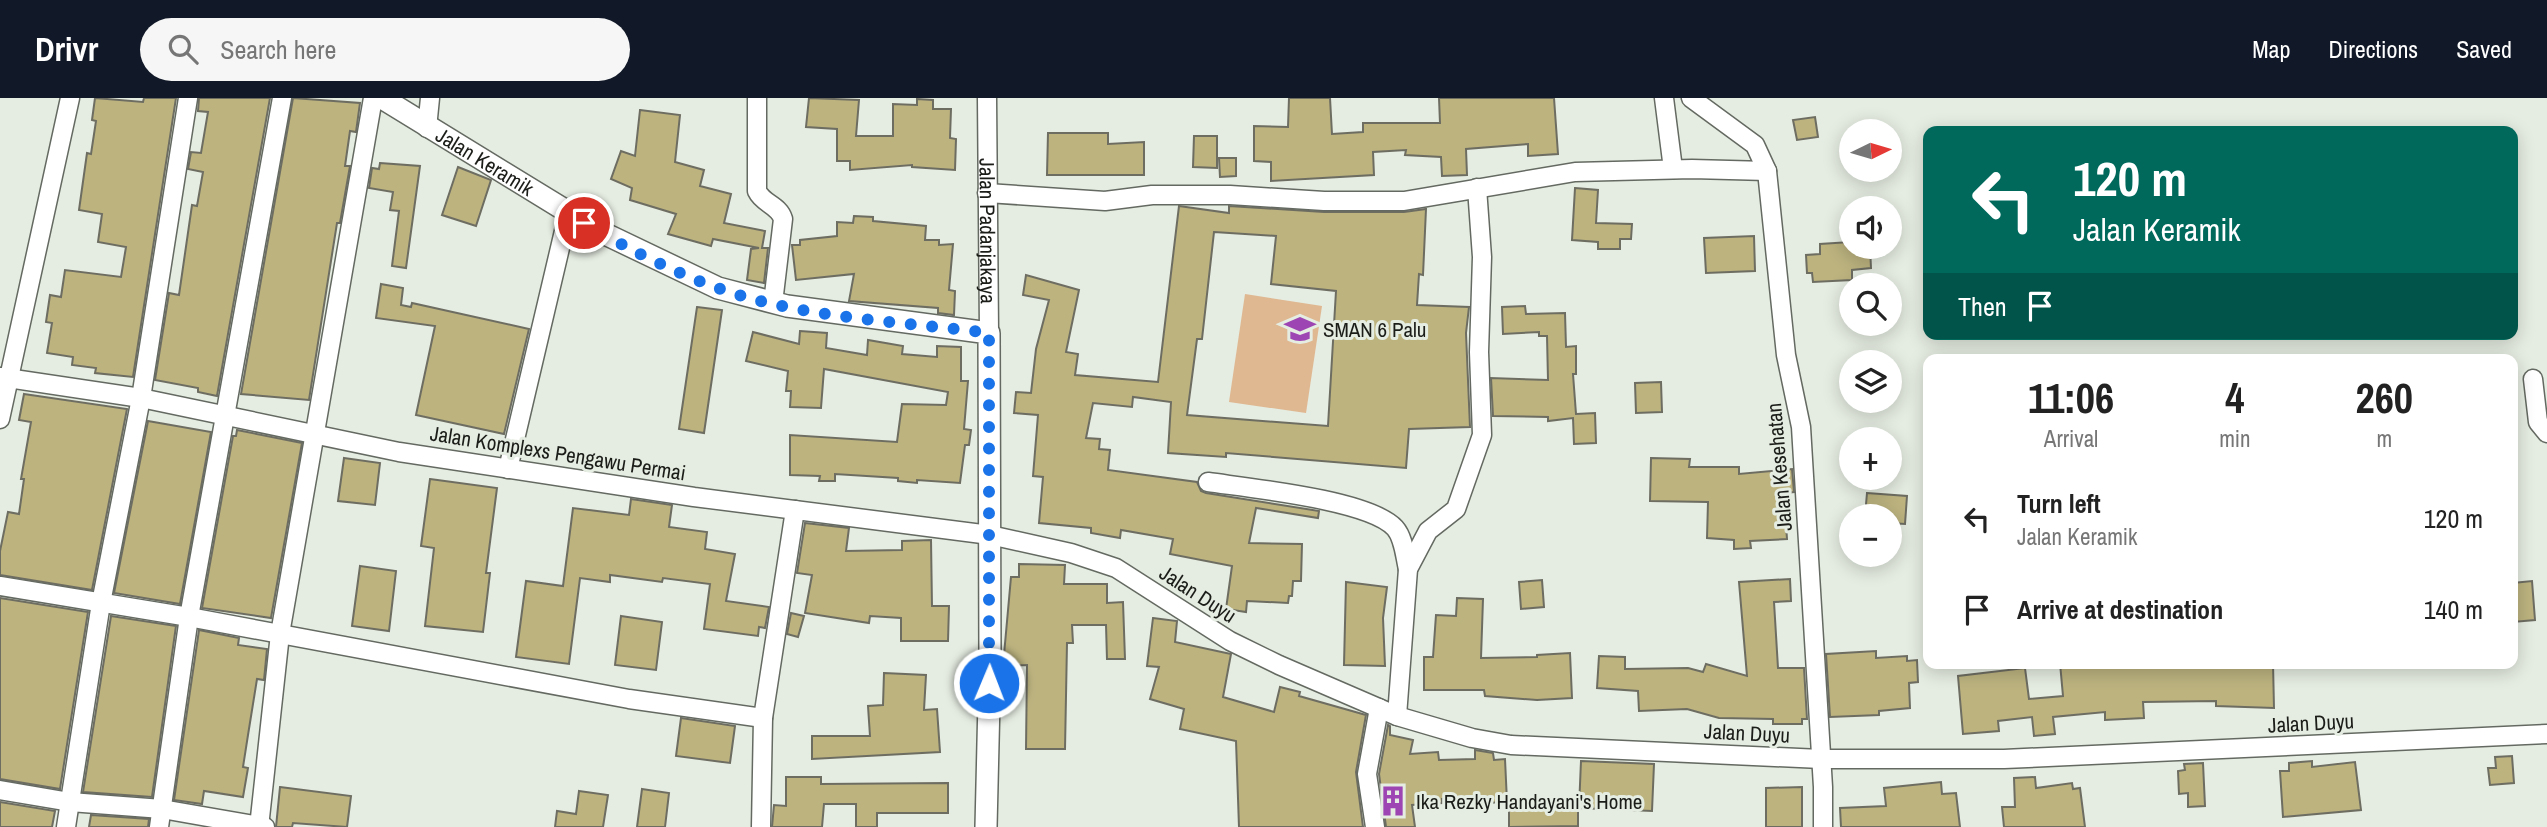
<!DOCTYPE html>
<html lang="en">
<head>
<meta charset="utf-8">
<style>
	:root { --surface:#fff; --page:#f6f6f6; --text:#222; --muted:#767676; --accent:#111827 }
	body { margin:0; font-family:"Archivo Narrow",sans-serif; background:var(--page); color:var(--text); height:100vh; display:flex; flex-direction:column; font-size:26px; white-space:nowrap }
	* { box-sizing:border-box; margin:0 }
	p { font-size:23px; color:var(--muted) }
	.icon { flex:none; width:38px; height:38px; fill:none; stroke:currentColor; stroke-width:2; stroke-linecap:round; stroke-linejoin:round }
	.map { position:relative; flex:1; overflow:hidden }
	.details { position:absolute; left:1923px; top:256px; width:595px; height:315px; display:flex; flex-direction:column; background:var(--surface); border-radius:14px; box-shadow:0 4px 18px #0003 }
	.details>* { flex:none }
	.top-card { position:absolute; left:1923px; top:28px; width:595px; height:214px; border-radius:14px; box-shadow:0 4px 18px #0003; background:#00695c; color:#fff; overflow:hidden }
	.needle { width:46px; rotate:85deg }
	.fabs { position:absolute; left:1839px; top:21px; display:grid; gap:14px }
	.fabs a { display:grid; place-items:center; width:63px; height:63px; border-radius:50%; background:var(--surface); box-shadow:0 4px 18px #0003; font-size:35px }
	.pin { position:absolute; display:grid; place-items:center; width:60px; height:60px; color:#fff; margin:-30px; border:4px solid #fff; border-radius:50%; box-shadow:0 2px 7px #0007 }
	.me { position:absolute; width:77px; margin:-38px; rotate:1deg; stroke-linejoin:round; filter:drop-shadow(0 0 5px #0008) }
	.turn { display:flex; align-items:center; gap:24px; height:147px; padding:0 35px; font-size:32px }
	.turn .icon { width:91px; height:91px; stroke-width:2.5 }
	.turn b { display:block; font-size:49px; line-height:60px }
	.then { display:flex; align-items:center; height:66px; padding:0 35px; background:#0003; gap:14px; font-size:26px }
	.eta { display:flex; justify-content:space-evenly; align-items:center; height:119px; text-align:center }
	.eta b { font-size:42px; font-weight:700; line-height:49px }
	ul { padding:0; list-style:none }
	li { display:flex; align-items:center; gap:21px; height:91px; padding:0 35px }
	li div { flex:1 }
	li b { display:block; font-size:26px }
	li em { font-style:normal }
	header { display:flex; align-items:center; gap:42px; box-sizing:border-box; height:98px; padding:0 35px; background:var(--accent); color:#fff }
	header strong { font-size:33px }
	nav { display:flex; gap:38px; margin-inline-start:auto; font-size:24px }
	.search { width:490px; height:63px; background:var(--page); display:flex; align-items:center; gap:18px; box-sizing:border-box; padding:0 24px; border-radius:38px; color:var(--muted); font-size:26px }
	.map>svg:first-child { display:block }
</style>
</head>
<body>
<header>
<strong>Drivr</strong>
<div class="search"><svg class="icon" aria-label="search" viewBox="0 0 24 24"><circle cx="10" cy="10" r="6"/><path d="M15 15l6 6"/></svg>Search here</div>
<nav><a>Map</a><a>Directions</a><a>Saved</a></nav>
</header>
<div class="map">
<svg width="2547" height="729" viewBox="0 0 2547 729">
	<rect width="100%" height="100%" fill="#e5ece1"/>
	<!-- green -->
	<polygon fill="#dfb791" points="1245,196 1322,208 1306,315 1229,304"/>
	<!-- building -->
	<g fill="#bcb37f" stroke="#6e6d62" stroke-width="2" fill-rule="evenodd">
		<polygon points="95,0 143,4 144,0 176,0 133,279 95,275 96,270 72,267 73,259 47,255 52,225 46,224 50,197 61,199 65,172 121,179 126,149 98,144 102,116 79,112 87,55 91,56 96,23 92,22"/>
		<polygon points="199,0 270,0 217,298 198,294 198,290 155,282 169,195 179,197 192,107 197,108 203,74 188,71 191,54 201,55 208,14 198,13"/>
		<polygon points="293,0 360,5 356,34 350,33 345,68 350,68 340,125 337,125 309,302 241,296"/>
		<polygon points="809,0 859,2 856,38 893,38 893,6 917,7 917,1 933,2 933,11 951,11 950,40 956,41 955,72 912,69 912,67 850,72 850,63 837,63 837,31 806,29"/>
		<polygon points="1289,0 1330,0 1332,36 1363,34 1363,25 1440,25 1439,0 1554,0 1558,56 1528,58 1528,46 1466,51 1467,77 1442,78 1441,59 1405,57 1406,52 1373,54 1374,77 1271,83 1271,64 1254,63 1254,28 1288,29"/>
		<polygon points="640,12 680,17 675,64 704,72 700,88 731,96 724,125 765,133 762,150 768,150 764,185 747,182 751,151 759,150 713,141 711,148 668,136 676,116 630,102 632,90 611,81 621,53 635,58"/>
		<polygon points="1815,19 1818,39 1797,42 1793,22"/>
		<polygon points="1048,35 1108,35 1108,46 1144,44 1144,77 1047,77"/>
		<polygon points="1194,38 1217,38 1217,70 1193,69"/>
		<polygon points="1219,60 1236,60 1236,78 1220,79"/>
		<polygon points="380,65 420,68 406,170 392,168 399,113 390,112 393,94 369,90 372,70 379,71"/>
		<polygon points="458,69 491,82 476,128 442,117"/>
		<polygon points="1575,90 1598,92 1596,125 1632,126 1631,141 1620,141 1620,151 1598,151 1598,144 1572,142"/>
		<path d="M 1179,108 L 1229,115 L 1229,108 L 1324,114 L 1404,114 L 1426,111 L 1423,177 L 1419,176 L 1417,207 L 1469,209 L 1466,235 L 1470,329 L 1409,331 L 1406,370 L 1226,355 L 1226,359 L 1168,355 L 1171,304 L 1133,299 L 1132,309 L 1093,305 L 1086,340 L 1100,341 L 1099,351 L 1110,352 L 1108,372 L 1197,384 L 1201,393 L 1206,395 L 1319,413 L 1318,420 L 1256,410 L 1249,445 L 1302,446 L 1301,483 L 1293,483 L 1292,498 L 1289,498 L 1288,505 L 1247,503 L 1246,514 L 1226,511 L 1232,468 L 1170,456 L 1173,441 L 1121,432 L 1120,440 L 1091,435 L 1091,430 L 1039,425 L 1043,379 L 1033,378 L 1038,317 L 1014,315 L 1016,294 L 1031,295 L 1036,251 L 1049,202 L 1023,197 L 1026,177 L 1079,192 L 1066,254 L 1078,256 L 1075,277 L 1158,284 ZM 1214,134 L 1276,138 L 1271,186 L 1336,193 L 1328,328 L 1187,317 L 1197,241 L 1202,241 Z"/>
		<polygon points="854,118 873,119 873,123 926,128 925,142 939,142 939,147 953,146 949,192 955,193 954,217 938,215 938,210 849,203 854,176 796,182 792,147 800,147 800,142 837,138 837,124 853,125"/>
		<polygon points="1754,138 1755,173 1706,175 1704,140"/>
		<polygon points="1850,144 1850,149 1870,149 1871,170 1852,172 1852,182 1813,184 1812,175 1807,175 1806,157 1820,156 1820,146"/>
		<polygon points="381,186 403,190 401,207 411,209 412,205 529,231 504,336 416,317 435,228 376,220"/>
		<polygon points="1525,208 1526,216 1565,215 1566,249 1576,248 1576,276 1573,276 1576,316 1595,315 1596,345 1574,346 1573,320 1548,323 1548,319 1493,318 1491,280 1548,282 1547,238 1539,238 1539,234 1503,236 1502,209"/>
		<polygon points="697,209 722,212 704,335 679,331"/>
		<polygon points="800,233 827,235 826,250 867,257 868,242 903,248 902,256 937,259 937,248 961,249 961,283 968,283 964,331 971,332 969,347 965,347 960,385 917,382 917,385 898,383 898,380 835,376 835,383 819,383 820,378 790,377 790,337 897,344 902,306 946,307 948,294 824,271 821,310 790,309 791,293 786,293 788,273 746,263 753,234 799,246"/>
		<polygon points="1661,284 1662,314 1636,315 1635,285"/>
		<polygon points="24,296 127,311 92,492 0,477 0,453 8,414 19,416 24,381 21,381 31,324 19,322"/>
		<polygon points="148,323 211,334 180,506 114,495"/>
		<polygon points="237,332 302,345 271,520 202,510 233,338 236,338"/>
		<polygon points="344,360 380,365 375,407 338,403"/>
		<polygon points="1651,360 1690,361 1689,369 1739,369 1739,376 1792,371 1794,394 1784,395 1787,441 1750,443 1751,450 1734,451 1734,442 1707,440 1708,404 1650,403"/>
		<polygon points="430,381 497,390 486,475 490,475 483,534 425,528 434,450 421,448"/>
		<polygon points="1867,395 1907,398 1905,426 1890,425 1890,418 1865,418"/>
		<polygon points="631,401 672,407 669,429 707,434 705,451 735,456 726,503 769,509 765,530 759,529 758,538 704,531 710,486 663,480 662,484 610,477 610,484 580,480 569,566 516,559 526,483 563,488 573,410 629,417"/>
		<polygon points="805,425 849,430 846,453 902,452 902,443 931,442 932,508 949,508 948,543 901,543 901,520 870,518 869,525 805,515 812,477 797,475"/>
		<polygon points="1019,466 1065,467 1064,486 1107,486 1107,505 1123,504 1125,561 1107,561 1106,527 1072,527 1073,545 1067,545 1065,651 1026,651 1027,567 1003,568 1011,479 1019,479"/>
		<polygon points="360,468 396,473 389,533 352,528"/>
		<polygon points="1790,481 1791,503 1774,504 1778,570 1804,570 1807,621 1802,621 1802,626 1773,626 1773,621 1719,620 1687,611 1639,613 1638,593 1597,590 1599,558 1625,559 1625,571 1688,570 1703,574 1706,566 1747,578 1739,484"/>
		<polygon points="1542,482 1544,509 1521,511 1519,484"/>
		<polygon points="2532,483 2535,522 2513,524 2513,485"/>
		<polygon points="1346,484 1387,489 1383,520 1385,568 1344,567"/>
		<polygon points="0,500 88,514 60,691 0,681"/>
		<polygon points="1457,500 1483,501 1481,560 1537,559 1537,557 1570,555 1572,600 1537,602 1485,598 1484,592 1424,592 1424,559 1433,559 1436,517 1456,518"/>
		<polygon points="791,515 804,518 798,539 787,536"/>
		<polygon points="111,518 176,528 152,699 83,694"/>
		<polygon points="621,518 662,524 656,572 615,567"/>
		<polygon points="1153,520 1177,523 1175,544 1231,556 1223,599 1274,614 1280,589 1300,594 1299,598 1366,617 1356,674 1363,729 1239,729 1236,643 1180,631 1184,611 1150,601 1159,569 1147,568"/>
		<polygon points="199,532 239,540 238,547 267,551 264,582 257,581 248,637 243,669 248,670 243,699 204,693 202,706 174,702"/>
		<polygon points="1876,553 1876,560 1907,558 1907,563 1917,562 1918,584 1909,585 1910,610 1879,613 1879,617 1830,619 1826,556"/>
		<polygon points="2060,565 2273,565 2274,610 2216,608 2216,603 2143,604 2144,620 2105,622 2105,614 2053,619 2055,636 2034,638 2032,619 1998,623 1999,633 1963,636 1958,578 2025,570 2029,601 2063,598"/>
		<polygon points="884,575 926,577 924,612 937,611 940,654 812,661 812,638 870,638 868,608 883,607"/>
		<polygon points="681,620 735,628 730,665 676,658"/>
		<polygon points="1388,627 1390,628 1390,637 1413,642 1410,656 1438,654 1439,662 1475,661 1475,652 1493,655 1494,662 1505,661 1507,704 1483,705 1483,699 1442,701 1442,705 1412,707 1415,729 1386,729 1379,676"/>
		<polygon points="2512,658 2514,685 2490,687 2488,670 2496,670 2495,659"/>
		<polygon points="1581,663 1654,666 1652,713 1579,710"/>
		<polygon points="2312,663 2312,669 2355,664 2361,712 2283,719 2280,673 2289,673 2289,665"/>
		<polygon points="2203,665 2205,708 2188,709 2188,695 2179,696 2178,673 2185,672 2184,666"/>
		<polygon points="786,679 821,679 821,686 948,685 948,715 877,715 877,729 856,729 856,706 824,706 822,729 772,729 774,707 786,708"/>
		<polygon points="2035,679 2036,690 2072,685 2073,691 2080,690 2085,729 2004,729 2002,709 2015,709 2014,680"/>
		<polygon points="1941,684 1942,696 1956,695 1960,729 1841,729 1840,710 1886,708 1884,690"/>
		<polygon points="280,689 351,698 347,729 293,725 292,729 276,729"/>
		<polygon points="1802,689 1802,729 1766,729 1766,690"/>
		<polygon points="642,691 669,695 665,729 637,729"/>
		<polygon points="579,693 608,697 603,729 555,729 557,713 576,716"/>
		<polygon points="1509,702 1578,702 1578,728 1509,729"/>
		<polygon points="0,704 55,713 52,729 0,729"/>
		<polygon points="91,717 149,721 148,729 89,729"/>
	</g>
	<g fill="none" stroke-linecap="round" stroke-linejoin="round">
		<!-- minor casing -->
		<g stroke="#646a61" stroke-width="21">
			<g id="minor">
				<path d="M 757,0 L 757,93 C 763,106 779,107 783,121 L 773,205"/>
				<path id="s1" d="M 987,0 L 989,235"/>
				<polyline points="1664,0 1673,71"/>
				<polyline points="1691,0 1755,47 1767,73 1786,257 1801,329 1823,689 1823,729"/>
				<polyline points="427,30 430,0"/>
				<polyline points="987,95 1105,103 1152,97 1230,97 1324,103 1404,103 1575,74 1692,71 1767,73"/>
				<polyline points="0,279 141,300 399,354 694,399 990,437 1071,455 1116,470 1230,543 1279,567 1397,618 1472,640 1511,647 1821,661 2004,661 2547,636"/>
				<polyline points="2533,281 2538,324 2547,335"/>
				<polyline points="0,321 70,0"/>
				<polyline points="508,371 568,116"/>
				<path d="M 1208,384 C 1249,390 1370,402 1395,430 C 1404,440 1405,459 1408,471"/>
				<polyline points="0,488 189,519 629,601 763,620"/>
				<polyline points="1397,618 1408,471 1428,433 1456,411 1482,337 1479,254 1482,159 1477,90"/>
				<polyline points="0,692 70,704 162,711 265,729"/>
				<polyline points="66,729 101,505 141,300 188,0"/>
				<polyline points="159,729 189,519 282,0"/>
				<polyline points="259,729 280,536 373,0"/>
				<polyline points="761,729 763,620 795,412"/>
				<polyline points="1375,729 1367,676 1379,610"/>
			</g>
		</g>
		<!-- tertiary casing -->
		<g stroke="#646a61" stroke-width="24">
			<g id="tertiary">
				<path id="s2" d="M 382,0 L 599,133 L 718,190 L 787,208 L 989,235 L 990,561 L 986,729"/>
			</g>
		</g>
		<!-- minor -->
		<use href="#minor" stroke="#fff" stroke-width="18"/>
		<!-- tertiary -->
		<use href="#tertiary" stroke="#fff" stroke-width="21"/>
	</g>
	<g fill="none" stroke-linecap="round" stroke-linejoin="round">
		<!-- route -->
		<path stroke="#1a73e8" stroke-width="12" stroke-dasharray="0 21.6" d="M 584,125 C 630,152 688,182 739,197 C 813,220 911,225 989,235 L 989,585"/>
	</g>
	<!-- icons -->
	<defs>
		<g id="school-bare" transform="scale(2.415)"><path d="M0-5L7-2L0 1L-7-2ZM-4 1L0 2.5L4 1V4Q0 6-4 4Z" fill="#9d45b2" stroke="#e5ece1" stroke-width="2.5" paint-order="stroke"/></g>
		<g id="building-bare" transform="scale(2.415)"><path d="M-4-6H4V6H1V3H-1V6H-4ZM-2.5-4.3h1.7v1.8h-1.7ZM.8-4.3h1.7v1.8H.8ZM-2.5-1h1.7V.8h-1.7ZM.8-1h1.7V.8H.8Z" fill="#9d45b2" stroke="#e5ece1" stroke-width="2.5" paint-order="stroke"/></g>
	</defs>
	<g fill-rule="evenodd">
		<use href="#school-bare" x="1300" y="231"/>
		<use href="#building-bare" x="1393" y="703"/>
	</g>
	<g text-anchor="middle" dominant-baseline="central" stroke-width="6" stroke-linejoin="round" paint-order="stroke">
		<!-- street labels -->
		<g font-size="21" fill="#1b1d19" stroke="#e5ece1">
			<text stroke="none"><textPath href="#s2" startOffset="121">Jalan Keramik</textPath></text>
			<text stroke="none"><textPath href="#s1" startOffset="133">Jalan Padanjakaya</textPath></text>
			<text transform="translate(558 355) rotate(9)">Jalan Komplexs Pengawu Permai</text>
			<text transform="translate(1779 369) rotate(-95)">Jalan Kesehatan</text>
			<text transform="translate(1198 496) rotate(33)">Jalan Duyu</text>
			<text transform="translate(2311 625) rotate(-3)">Jalan Duyu</text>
			<text transform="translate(1747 635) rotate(3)">Jalan Duyu</text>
		</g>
		<!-- poi labels -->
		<g font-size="21" fill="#1b1d19" stroke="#e5ece1" text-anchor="start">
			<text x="1323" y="231">SMAN 6 Palu</text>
			<text x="1416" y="703">Ika Rezky Handayani's Home</text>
		</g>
	</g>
</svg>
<div class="fabs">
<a><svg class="needle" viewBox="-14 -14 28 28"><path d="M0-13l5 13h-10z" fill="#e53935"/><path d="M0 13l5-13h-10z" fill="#767676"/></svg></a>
<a><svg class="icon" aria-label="sound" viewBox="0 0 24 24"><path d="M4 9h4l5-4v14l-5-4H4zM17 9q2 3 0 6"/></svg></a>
<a><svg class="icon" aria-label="search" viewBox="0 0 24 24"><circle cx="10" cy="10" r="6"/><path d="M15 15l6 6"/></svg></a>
<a><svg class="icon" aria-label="layers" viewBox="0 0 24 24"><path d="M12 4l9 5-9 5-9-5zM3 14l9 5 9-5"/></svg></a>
<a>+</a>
<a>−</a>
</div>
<div class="pin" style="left:584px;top:125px;background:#d93025"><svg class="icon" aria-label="arrive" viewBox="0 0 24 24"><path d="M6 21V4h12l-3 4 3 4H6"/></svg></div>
<svg class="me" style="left:989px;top:585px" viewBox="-20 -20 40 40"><circle r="17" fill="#1a73e8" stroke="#fff" stroke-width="3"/><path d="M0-11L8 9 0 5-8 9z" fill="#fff"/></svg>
<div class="top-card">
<div class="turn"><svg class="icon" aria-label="left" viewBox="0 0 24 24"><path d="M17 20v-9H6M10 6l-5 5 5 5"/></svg><div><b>120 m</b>Jalan Keramik</div></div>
<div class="then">Then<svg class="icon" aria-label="arrive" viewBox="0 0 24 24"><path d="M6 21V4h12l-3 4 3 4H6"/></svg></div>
</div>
<section class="details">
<div class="eta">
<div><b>11:06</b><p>Arrival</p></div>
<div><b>4</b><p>min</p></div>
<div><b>260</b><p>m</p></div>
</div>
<ul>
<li><svg class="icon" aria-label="left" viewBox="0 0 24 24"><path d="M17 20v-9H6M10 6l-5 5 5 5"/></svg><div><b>Turn left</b><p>Jalan Keramik</p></div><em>120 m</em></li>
<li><svg class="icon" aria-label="arrive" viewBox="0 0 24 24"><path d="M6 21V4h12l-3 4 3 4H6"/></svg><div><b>Arrive at destination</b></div><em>140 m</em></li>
</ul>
</section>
</div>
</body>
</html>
